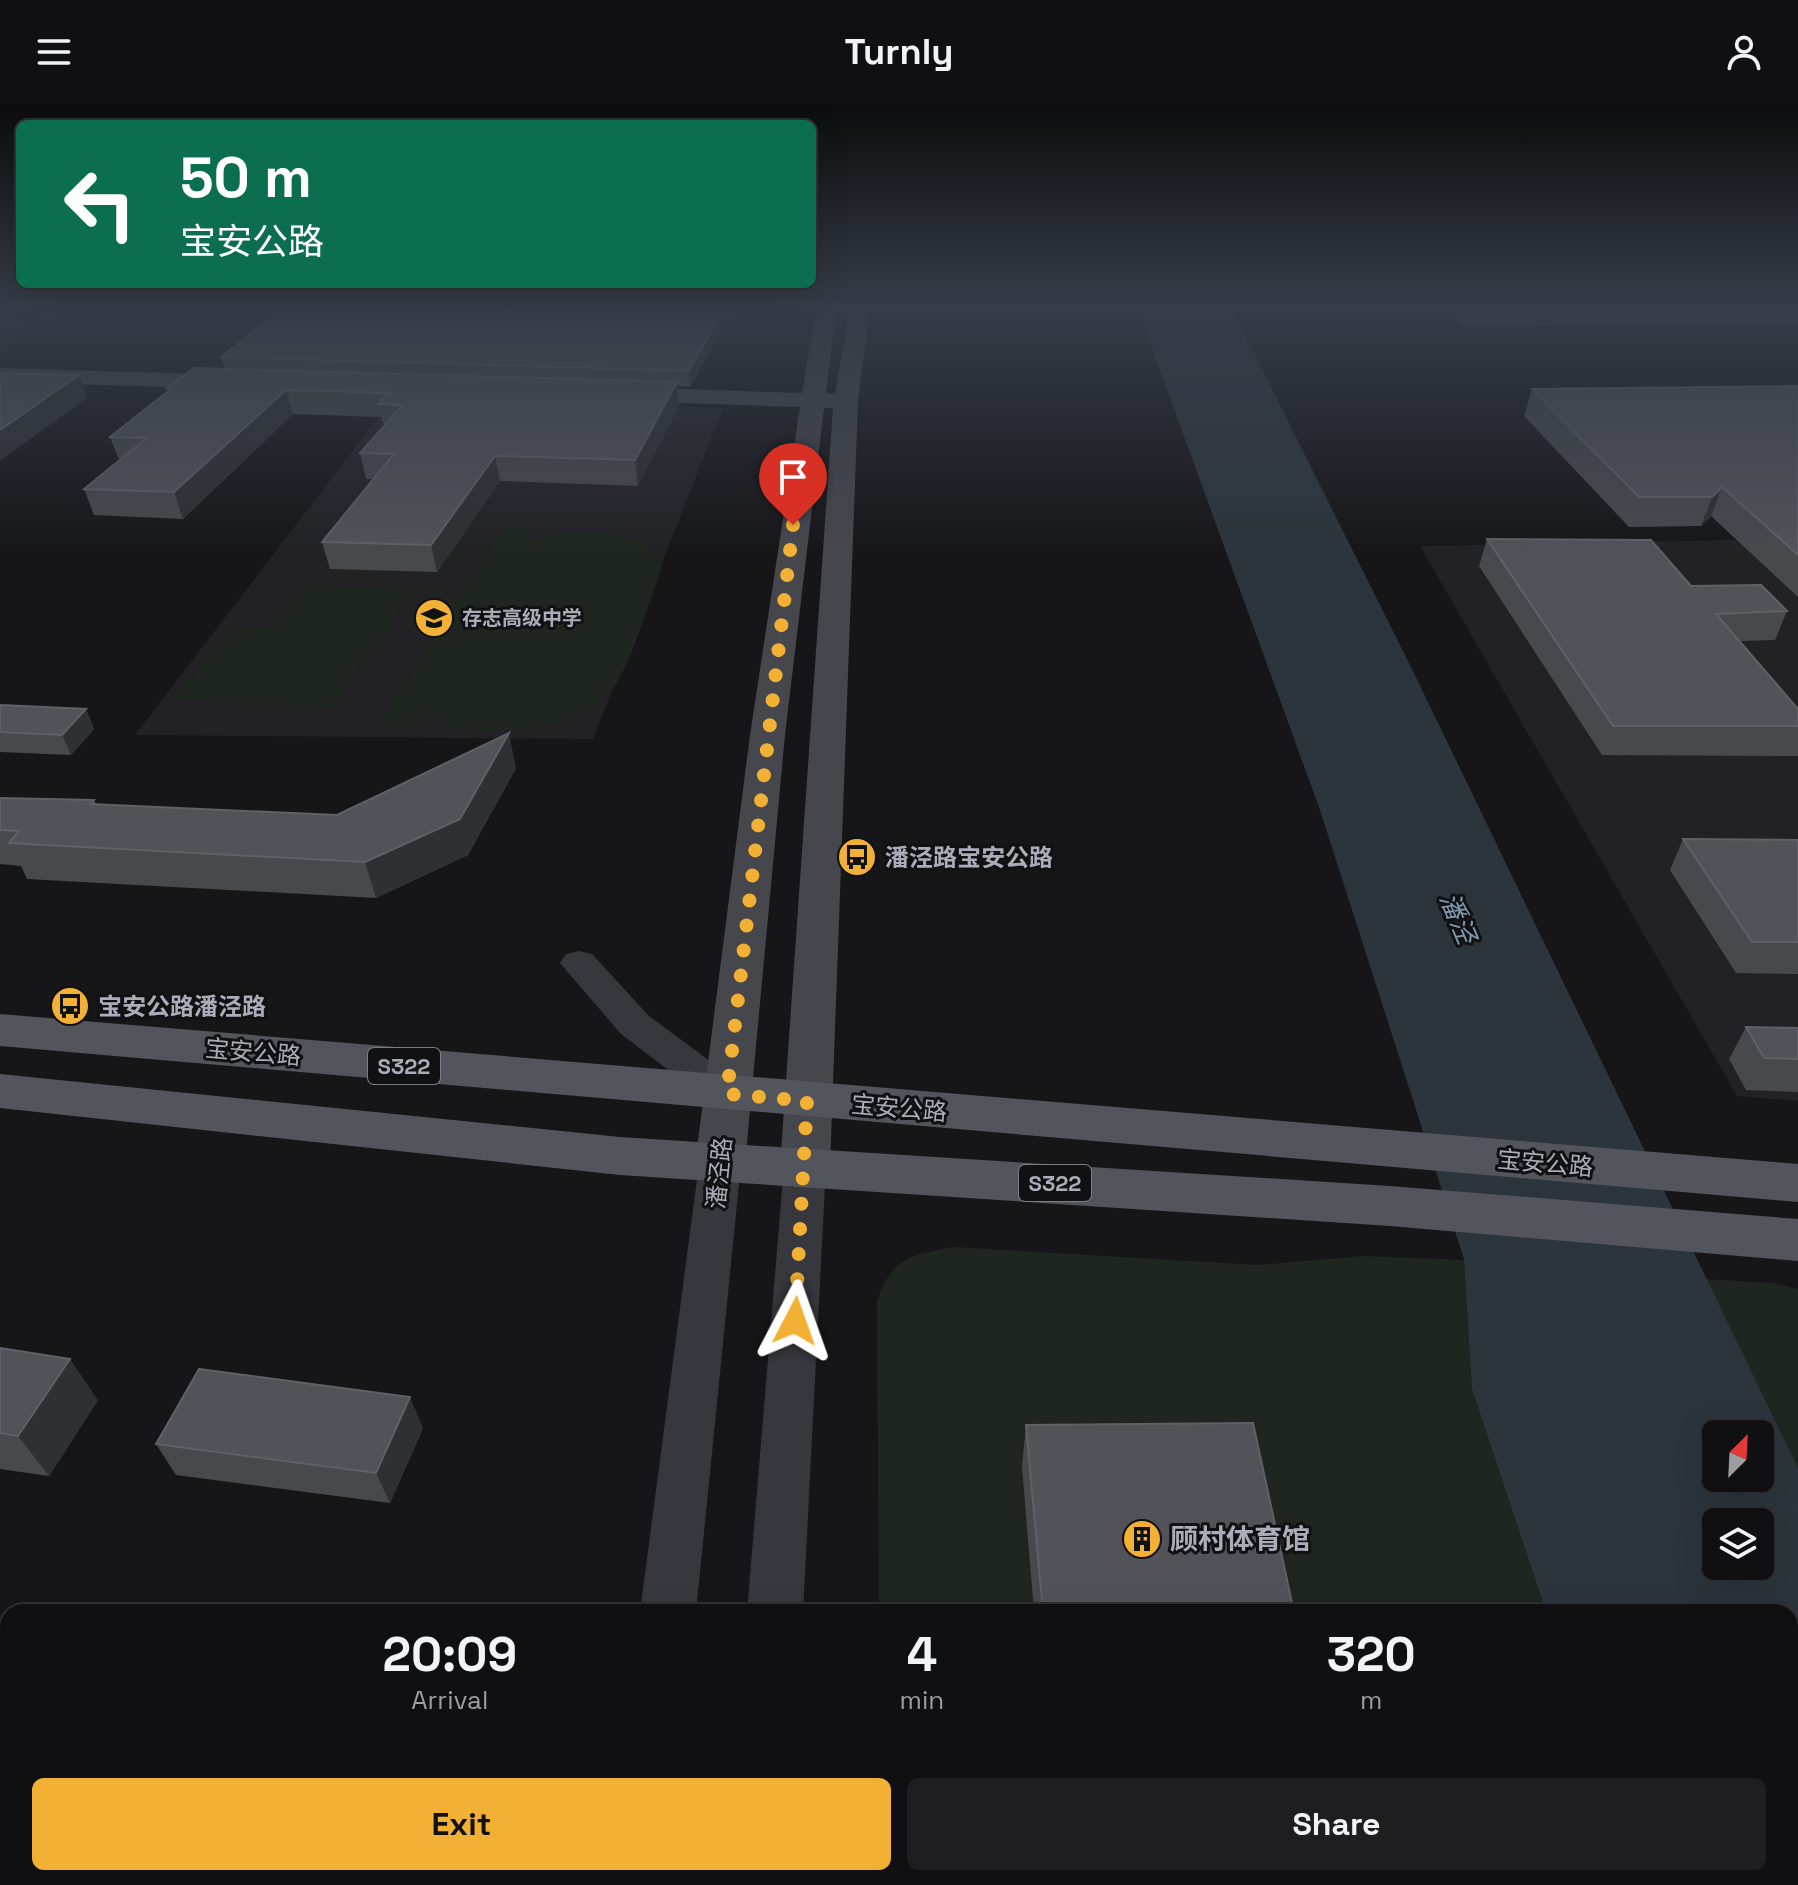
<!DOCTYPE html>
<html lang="en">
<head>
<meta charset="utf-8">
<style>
	:root { --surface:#101012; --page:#1e1e20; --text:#f1f3f6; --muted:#9c9d9f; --line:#303032; --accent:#f2b134 }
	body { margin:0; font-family:"Space Grotesk","Noto Sans SC",sans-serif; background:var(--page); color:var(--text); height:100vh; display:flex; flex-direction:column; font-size:30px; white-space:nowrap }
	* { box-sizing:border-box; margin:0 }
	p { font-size:26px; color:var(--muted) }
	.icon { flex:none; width:44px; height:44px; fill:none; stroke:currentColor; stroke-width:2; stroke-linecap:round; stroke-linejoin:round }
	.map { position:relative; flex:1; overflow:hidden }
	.panel { position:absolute; left:0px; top:1500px; width:1798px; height:282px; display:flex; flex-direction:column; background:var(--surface); border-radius:24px 24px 0 0; box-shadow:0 8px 32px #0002,0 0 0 2px var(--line) }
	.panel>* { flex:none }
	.guide { position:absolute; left:16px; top:16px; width:800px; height:168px; border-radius:12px; box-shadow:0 8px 32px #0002,0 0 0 2px var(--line); background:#0b6e4f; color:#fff; overflow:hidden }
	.needle { width:52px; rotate:24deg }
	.fabs { position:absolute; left:1702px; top:1316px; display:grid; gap:16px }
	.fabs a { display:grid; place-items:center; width:72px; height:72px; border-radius:12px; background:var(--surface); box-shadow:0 8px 32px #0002,0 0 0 2px var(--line); font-size:40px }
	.pin { position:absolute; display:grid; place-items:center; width:68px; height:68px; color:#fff; margin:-82px -34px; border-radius:50% 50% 50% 0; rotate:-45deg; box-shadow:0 0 8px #0007 }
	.pin .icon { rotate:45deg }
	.me { position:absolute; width:88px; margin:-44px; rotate:4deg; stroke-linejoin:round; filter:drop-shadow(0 0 6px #0008) }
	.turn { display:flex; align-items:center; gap:28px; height:168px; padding:0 32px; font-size:36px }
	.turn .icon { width:104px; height:104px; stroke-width:2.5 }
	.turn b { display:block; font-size:56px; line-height:68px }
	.eta { display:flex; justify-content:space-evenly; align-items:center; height:136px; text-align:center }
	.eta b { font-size:48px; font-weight:600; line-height:56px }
	.button { display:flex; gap:16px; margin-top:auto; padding:16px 32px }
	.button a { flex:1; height:92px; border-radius:12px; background:var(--accent); color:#111; font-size:32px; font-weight:600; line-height:92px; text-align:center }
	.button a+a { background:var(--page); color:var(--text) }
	header { display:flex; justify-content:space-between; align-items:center; height:104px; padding:0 32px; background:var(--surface); font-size:36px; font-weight:600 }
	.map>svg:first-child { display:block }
</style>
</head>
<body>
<header><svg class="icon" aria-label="menu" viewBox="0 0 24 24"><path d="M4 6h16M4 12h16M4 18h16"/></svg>Turnly<svg class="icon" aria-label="person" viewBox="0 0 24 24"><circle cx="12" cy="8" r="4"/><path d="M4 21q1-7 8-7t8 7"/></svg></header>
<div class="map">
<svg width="1798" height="1781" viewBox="0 0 1798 1781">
	<rect width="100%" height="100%" fill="#161618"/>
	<!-- built -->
	<g fill="#222225">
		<polygon points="393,294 723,304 593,635 135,631"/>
		<polygon points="1798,435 1798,997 1737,992 1420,442"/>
	</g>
	<!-- green -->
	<g fill="#1e261f">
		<polygon points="0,203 61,203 0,252"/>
		<path d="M 505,424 L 532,425 L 527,437 C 570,424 615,421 655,445 L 662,464 C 650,494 632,556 616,580 C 583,628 467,645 423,605 L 411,622 L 378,620 Z"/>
		<polygon points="308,481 415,486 331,603 172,595 237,522 273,523"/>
		<path d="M 954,1143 L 1258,1161 L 1363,1152 L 1464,1156 L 1472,1285 L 1546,1508 L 879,1508 L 877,1198 C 891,1154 910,1151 954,1143 Z"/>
		<polygon points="1705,1175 1773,1179 1798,1185 1798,1364"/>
		<polygon points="882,1774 1658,1774 1660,1781 882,1781"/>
	</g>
	<!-- water -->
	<path fill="#2c353c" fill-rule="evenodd" d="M 1137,203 L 1231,203 L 1411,563 L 1798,1364 L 1798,1781 L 1660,1781 L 1658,1774 L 1790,1774 L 1790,1508 L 1546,1508 L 1472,1285 L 1464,1155 L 1320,706 ZM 1716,1330 L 1760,1330 L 1760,1374 L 1716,1374 ZM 1716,1418 L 1760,1418 L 1760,1462 L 1716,1462 Z"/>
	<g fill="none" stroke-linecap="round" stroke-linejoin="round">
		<!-- street -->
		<g fill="#37383d" fill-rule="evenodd">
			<polygon points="579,847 592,850 649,912 741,980 747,990 741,1000 727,1005 713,1000 621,930 560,859 566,850"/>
			<polygon points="720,1044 735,1049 741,1060 696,1508 640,1508 699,1060 705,1049"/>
			<polygon points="805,1046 820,1051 826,1062 803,1508 747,1508 784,1062 790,1051"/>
			<polygon points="605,1774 669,1774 668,1781 604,1781"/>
			<rect x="725" y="1774" width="64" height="7"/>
		</g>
		<!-- secondary -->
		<g fill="#45474d" fill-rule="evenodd">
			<polygon points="817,203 837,203 826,289 835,290 850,203 870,203 858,297 830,1062 823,1075 805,1081 787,1075 780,1062 833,304 824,304 785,631 745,1060 738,1073 720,1079 702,1073 695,1060 750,631 800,303 620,297 608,290 620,283 802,289"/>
			<polygon points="0,264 236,271 248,278 236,285 0,278"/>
		</g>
		<!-- primary -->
		<g fill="#53555c" fill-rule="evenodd">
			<polygon points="0,910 1798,1060 1798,1098 0,942"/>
			<polygon points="0,970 620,1033 1390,1082 1798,1115 1798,1157 1390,1122 620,1071 0,1004"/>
		</g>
	</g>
	<!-- wall -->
	<g fill="#47494d">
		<polygon points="284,203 729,203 730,212 690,283 677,282 679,302 638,382 500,377 437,468 330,465 322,438 374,375 366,375 360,349 384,322 381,313 293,310 183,415 94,411 84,385 119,356 110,333 168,287 167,284 225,265 221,253"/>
		<polygon points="1445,203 1798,203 1798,219 1464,223"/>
		<polygon points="1798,282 1798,493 1711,412 1701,422 1629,423 1524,312 1532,285"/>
		<polygon points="1487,435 1691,482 1787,507 1775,536 1739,537 1798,605 1798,652 1602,651 1479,462"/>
		<polygon points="0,601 86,605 94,625 71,651 0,648"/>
		<polygon points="516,664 468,751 376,794 27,775 21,762 0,760 0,694 94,696 96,700 337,711"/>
		<polygon points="1683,735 1798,736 1798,870 1736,869 1670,766"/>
		<polygon points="1746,923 1798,924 1798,988 1746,986 1729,955"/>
		<polygon points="0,1244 98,1296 49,1372 0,1365"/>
		<polygon points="1026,1321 1294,1508 1034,1508 1022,1362"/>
		<polygon points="423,1324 390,1399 176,1371 156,1340"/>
		<rect x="0" y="1620" width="8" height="114"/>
		<polygon points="1056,1774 1352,1774 1353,1781 1057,1781"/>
	</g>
	<!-- shaded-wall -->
	<g fill="#2f3033">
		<polygon points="725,203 729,203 730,212 690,283 689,267"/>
		<polygon points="79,271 87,294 0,357 0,326"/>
		<polygon points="677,278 679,302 638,382 635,356"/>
		<polygon points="286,286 293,310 183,415 174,388"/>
		<polygon points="495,352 500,377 437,468 431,441"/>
		<polygon points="1722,383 1711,412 1701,422 1712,393"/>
		<polygon points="86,605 94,625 71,651 62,631"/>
		<polygon points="509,629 516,664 468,751 376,794 365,758"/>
		<polygon points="70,1255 98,1296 49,1372 18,1332"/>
		<polygon points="410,1293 423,1324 390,1399 376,1369"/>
		<polygon points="413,1774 433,1774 432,1781 412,1781"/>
	</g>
	<!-- building -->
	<g fill="#525359" stroke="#5f6168" stroke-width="2">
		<polygon points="284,203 725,203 689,267 221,253"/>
		<polygon points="194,264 677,278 635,356 495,352 431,441 322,438 394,350 360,349 403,301 378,300 389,289 286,286 174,388 84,385 147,334 110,333 172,284 167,284"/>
		<polygon points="0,269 79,271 0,326"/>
		<polygon points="1798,282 1798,451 1722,383 1712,393 1639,393 1532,285"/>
		<polygon points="1487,435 1651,436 1691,482 1761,481 1787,507 1716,510 1798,605 1798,622 1613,622"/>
		<polygon points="0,601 86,605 62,631 0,628"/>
		<polygon points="509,629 460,715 365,758 9,739 19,727 0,726 0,694 94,696 91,700 337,711"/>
		<polygon points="1683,735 1798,736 1798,838 1752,838"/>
		<polygon points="1746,923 1798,924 1798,955 1764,954"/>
		<polygon points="0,1244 70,1255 18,1332 0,1329"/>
		<polygon points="199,1265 410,1293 376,1369 156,1340"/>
		<polygon points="1253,1319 1294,1508 1043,1508 1026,1321"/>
		<polygon points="0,1620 8,1620 8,1707 0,1708"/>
		<polygon points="270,1774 413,1774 412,1781 268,1781"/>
		<polygon points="1066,1774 1352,1774 1353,1781 1067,1781"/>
	</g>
	<!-- sky -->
	<linearGradient id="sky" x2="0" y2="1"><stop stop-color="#0c0c0d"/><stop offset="0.45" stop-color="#363c48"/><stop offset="1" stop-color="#363c48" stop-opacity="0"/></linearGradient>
	<rect width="1798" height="452" fill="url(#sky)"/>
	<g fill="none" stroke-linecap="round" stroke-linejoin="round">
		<!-- route -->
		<polyline stroke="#f2b134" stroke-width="14" stroke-dasharray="0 25.2" points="793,421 727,990 807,997 795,1217"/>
	</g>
	<!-- icons -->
	<defs>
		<g id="school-disc" transform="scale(2)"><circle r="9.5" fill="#f2b134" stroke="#111113"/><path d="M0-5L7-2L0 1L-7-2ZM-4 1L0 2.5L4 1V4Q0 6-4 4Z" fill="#111"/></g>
		<g id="bus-disc" transform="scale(2)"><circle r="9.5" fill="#f2b134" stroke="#111113"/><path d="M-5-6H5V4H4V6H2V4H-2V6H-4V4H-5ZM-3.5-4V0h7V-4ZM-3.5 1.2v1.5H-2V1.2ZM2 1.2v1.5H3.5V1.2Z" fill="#111"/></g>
		<g id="building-disc" transform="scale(2)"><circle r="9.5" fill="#f2b134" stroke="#111113"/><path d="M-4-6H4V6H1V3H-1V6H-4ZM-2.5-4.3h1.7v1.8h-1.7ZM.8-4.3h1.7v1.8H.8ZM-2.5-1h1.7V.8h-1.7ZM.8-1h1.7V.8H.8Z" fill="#111"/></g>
	</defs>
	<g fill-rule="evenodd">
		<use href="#school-disc" x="434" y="514"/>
		<use href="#bus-disc" x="857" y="753"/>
		<use href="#bus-disc" x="70" y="902"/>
		<use href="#building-disc" x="1142" y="1435"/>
	</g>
	<g text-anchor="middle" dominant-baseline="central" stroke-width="6" stroke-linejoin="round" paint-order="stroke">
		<!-- far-poi labels -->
		<g font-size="20" font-weight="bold" fill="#a8adb8" stroke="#111113" text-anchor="start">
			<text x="462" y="514">存志高级中学</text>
		</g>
		<!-- shield labels -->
		<g fill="#111113" stroke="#7b7e86" stroke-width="2">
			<rect x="368" y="944" width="72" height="36" rx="6"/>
			<rect x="1019" y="1061" width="72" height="36" rx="6"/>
		</g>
		<g font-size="22" font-weight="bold" fill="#a8adb8">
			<text x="404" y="962">S322</text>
			<text x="1055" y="1079">S322</text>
		</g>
		<!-- poi labels -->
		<g font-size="24" font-weight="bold" fill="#a8adb8" stroke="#111113" text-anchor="start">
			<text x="885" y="753">潘泾路宝安公路</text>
			<text x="98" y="902">宝安公路潘泾路</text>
		</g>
		<!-- street labels -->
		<g font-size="24" fill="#a8adb8" stroke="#111113">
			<text transform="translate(253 948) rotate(5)">宝安公路</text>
			<text transform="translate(899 1004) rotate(5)">宝安公路</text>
			<text transform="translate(1545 1059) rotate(5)">宝安公路</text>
			<text transform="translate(719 1069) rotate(-84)">潘泾路</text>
		</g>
		<!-- water labels -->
		<g font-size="26" font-style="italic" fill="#7f9bb3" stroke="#111113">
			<text transform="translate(1458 814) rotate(67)">潘泾</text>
		</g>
		<!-- near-poi labels -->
		<g font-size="28" font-weight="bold" fill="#a8adb8" stroke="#111113" text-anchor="start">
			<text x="1170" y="1435">顾村体育馆</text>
		</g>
	</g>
</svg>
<div class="fabs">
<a><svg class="needle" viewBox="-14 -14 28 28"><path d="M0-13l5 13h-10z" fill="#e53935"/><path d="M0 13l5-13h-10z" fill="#9c9d9f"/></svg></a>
<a><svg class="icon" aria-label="layers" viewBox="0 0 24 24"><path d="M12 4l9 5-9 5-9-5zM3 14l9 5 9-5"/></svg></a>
</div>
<div class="pin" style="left:793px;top:421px;background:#d93025"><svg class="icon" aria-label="arrive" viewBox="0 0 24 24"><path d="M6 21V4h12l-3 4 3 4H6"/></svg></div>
<svg class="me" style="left:795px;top:1217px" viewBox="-20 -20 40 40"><path d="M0-17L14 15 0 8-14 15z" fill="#f2b134" stroke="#fff" stroke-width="4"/></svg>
<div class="guide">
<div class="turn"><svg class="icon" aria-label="left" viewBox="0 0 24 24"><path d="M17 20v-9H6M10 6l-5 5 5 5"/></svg><div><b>50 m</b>宝安公路</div></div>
</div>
<section class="panel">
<div class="eta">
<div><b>20:09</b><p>Arrival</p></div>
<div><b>4</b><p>min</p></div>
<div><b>320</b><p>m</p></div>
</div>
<div class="button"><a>Exit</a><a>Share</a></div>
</section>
</div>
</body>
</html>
